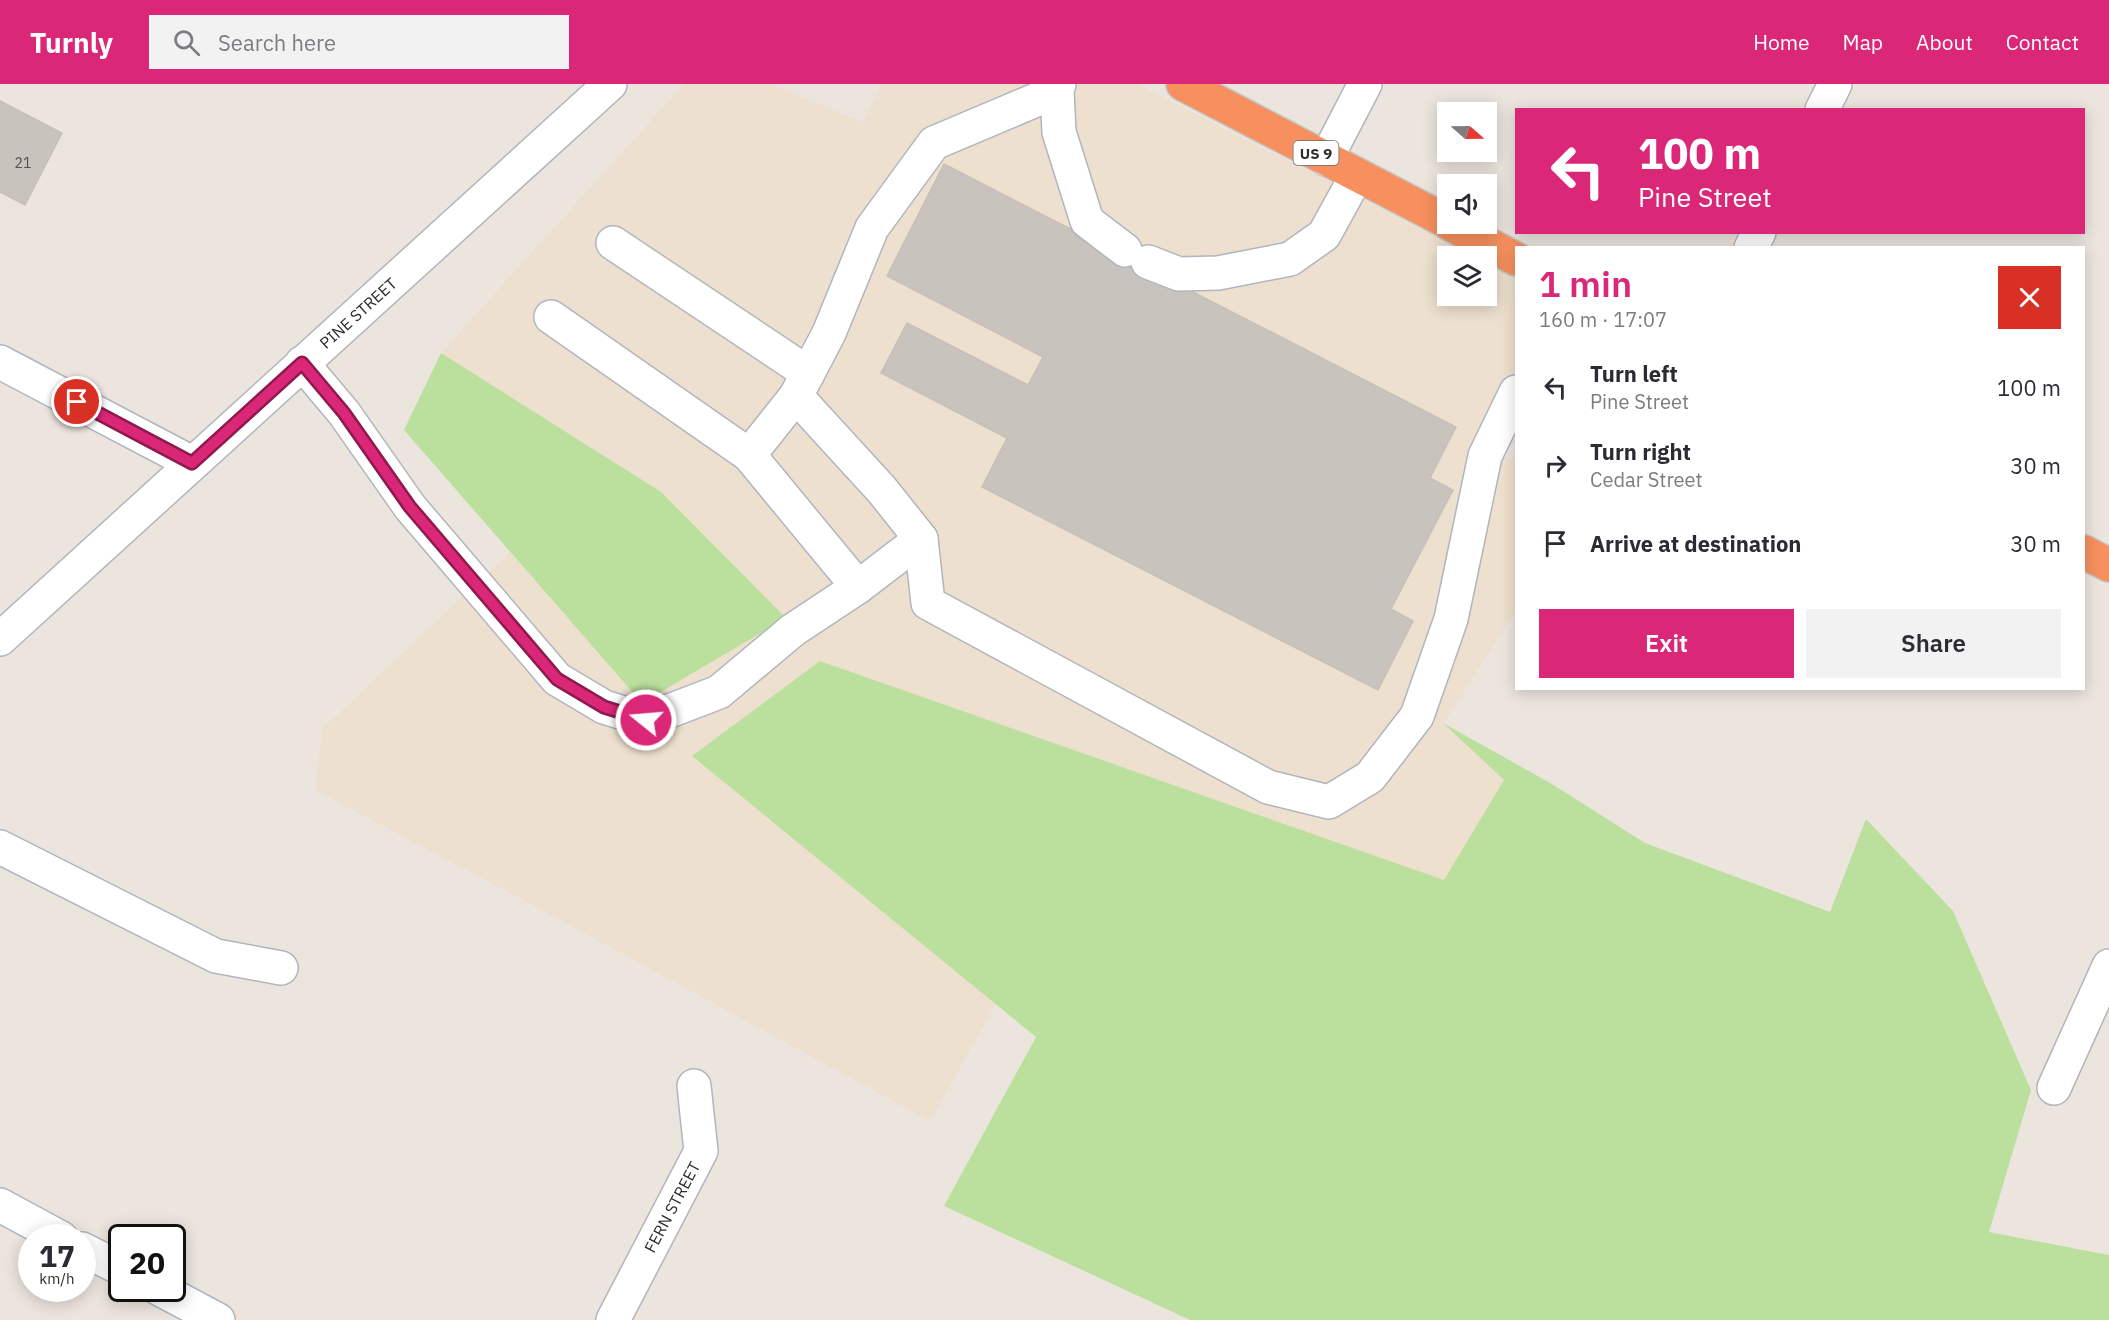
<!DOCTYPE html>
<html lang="en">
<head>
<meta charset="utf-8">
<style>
	:root { --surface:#fff; --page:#f2f2f3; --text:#2b2b33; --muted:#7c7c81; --accent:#db2777 }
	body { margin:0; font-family:"IBM Plex Sans",sans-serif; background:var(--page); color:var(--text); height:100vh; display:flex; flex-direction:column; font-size:22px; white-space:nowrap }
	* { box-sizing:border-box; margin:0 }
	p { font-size:20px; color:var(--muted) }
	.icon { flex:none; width:33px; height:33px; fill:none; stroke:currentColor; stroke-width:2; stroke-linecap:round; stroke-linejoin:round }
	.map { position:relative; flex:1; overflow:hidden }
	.side { position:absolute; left:1515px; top:162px; width:570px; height:444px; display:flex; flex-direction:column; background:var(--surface); border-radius:0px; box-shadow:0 3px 15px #0003 }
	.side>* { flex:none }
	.banner { position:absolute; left:1515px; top:24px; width:570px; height:126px; border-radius:0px; box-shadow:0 3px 15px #0003; background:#db2777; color:#fff; overflow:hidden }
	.needle { width:39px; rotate:110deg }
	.tools { position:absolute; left:1437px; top:18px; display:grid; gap:12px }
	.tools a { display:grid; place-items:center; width:60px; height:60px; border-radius:0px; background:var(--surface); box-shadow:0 3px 15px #0003; font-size:30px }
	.speed { position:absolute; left:18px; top:1140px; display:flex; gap:12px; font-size:30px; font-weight:700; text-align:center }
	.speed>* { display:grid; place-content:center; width:78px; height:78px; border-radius:50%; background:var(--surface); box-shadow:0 3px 15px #0003; line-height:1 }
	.speed small { font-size:15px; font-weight:400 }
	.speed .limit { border:3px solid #111; border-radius:9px; background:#fff; color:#111 }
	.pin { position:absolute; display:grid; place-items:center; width:51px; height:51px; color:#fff; margin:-26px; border:3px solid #fff; border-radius:50%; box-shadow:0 2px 6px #0007 }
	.me { position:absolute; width:66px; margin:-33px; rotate:287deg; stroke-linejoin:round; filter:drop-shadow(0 0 4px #0008) }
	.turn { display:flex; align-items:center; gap:21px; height:126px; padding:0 24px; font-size:27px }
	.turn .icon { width:78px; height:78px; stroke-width:2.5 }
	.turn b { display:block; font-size:42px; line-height:51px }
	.round { display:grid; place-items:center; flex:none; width:63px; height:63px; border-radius:0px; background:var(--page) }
	.overview { display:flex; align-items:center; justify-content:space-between; height:102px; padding:0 24px }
	h1 { font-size:36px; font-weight:600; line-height:45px; color:var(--accent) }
	.primary-button { display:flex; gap:12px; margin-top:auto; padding:12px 24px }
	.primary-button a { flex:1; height:69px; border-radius:0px; background:var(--accent); color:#fff; font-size:24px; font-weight:600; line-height:69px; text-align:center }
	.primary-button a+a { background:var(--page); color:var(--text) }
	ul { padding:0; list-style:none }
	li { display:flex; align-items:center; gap:18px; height:78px; padding:0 24px }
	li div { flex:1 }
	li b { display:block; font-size:22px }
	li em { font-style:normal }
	header { display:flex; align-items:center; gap:36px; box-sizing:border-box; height:84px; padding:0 30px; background:var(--accent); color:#fff }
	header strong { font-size:28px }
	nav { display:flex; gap:33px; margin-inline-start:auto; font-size:21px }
	.search { width:420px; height:54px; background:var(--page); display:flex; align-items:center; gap:15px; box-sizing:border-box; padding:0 21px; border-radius:0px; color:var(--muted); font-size:22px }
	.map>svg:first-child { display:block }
</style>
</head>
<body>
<header>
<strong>Turnly</strong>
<div class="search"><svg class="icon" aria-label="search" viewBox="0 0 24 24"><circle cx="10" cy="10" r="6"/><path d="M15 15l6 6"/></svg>Search here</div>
<nav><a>Home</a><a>Map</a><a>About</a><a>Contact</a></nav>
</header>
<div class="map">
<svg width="2109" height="1236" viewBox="0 0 2109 1236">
	<rect width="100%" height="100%" fill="#ece5de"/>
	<!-- education -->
	<polygon fill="#ede0ce" points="684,0 770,0 863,38 882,0 1138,0 1475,172 1448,172 1448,212 1486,212 1487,178 1516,194 1516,338 1502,369 1516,381 1516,526 1444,639 1504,696 1445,797 820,577 692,672 996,920 930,1037 527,818 315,706 322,645 510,468 642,619 661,408 441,269"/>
	<!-- green -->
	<g fill="#bbe09d">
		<polygon points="441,269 661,408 786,534 642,619 404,346"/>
		<polygon points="820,577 1444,796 1504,696 1443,639 1552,700 1645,759 1830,828 1866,735 1953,827 2031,1006 1989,1148 2109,1171 2109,1236 1190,1236 944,1122 1036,953 692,672"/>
	</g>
	<!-- building -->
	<g fill="#c8c3bc" stroke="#c8c0b8" stroke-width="1.5">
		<polygon points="0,17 62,49 25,121 0,108"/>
		<polygon points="944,80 1456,343 1430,394 1453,406 1391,525 1413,537 1378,606 982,403 1007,354 881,289 907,239 1028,301 1043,273 887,192"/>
	</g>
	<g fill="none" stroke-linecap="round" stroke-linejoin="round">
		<!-- minor casing -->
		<g stroke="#b1b5be" stroke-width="36">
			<g id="minor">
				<polyline points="1059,0 1057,7 1059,48 1087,137 1125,166"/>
				<polyline points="1822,26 1835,0"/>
				<polyline points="1326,75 1365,0"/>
				<polyline points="613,159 808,289"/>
				<polyline points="1751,164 1759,148"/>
				<polyline points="1148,178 1179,190 1218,189 1290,175 1324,151 1357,91"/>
				<polyline points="551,233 749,371 796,312 829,249 872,144 934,59 1057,7"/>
				<polyline points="0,278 192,379"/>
				<polyline points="302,279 344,329 410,423 557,595 604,623 646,636 719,608 793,546 858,503 921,455"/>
				<polyline points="796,312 882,406 921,455 928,519 1268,703 1329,718 1370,693 1417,632 1451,535 1485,372 1516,308"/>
				<polyline points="749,371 858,503"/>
				<polyline points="0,555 610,0"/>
				<polyline points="0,763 216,872 281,884"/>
				<polyline points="2054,1004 2109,882"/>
				<polyline points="0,1121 61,1154"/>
				<polyline points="82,1165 122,1185"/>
				<polyline points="158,1204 218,1236"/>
				<polyline points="613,1236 701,1067 694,1002"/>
			</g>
		</g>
		<!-- highway casing -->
		<g stroke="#c4c4c4" stroke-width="36">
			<g id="highway">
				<polyline points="1183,0 1448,138"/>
				<polyline points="1450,140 1516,175"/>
				<polyline points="2084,468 2109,481"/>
			</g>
		</g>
		<!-- minor -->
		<use href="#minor" stroke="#fff" stroke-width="33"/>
		<!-- highway -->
		<use href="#highway" stroke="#f7905e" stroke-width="33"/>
	</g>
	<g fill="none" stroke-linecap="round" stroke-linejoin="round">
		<!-- route casing -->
		<g stroke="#8e194d" stroke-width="15">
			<polyline id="route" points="77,318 192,379 302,279 344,329 410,423 557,595 604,623 646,636"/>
		</g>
		<!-- route -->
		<use href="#route" stroke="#db2777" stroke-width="10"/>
	</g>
	<g text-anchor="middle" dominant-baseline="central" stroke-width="5" stroke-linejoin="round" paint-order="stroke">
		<!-- number labels -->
		<g font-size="14" fill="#52514f">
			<text x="23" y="79">21</text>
		</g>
		<!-- shield labels -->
		<rect fill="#fff" stroke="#6b6b6b" stroke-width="1.5" x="1293.5" y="57" width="45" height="24" rx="4.5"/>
		<g font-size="15" font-weight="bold" fill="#2b2b2b">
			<text x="1316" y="69">US 9</text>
		</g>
		<!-- street labels -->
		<g font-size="16" fill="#2b2b2b" stroke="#fff">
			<text transform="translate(358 229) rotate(-42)">PINE STREET</text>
			<text transform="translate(672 1123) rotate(-62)">FERN STREET</text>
		</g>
	</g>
</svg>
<div class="tools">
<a><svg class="needle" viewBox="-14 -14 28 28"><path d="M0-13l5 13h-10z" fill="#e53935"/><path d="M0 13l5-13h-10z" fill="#7c7c81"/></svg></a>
<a><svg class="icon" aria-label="sound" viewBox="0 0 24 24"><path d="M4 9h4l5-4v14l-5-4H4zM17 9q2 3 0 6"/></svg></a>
<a><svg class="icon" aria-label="layers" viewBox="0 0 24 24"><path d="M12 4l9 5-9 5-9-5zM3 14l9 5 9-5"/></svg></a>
</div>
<div class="speed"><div>17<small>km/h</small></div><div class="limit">20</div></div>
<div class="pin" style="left:77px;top:318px;background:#d93025"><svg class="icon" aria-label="arrive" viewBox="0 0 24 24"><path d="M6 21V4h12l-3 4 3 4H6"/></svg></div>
<svg class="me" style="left:646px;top:636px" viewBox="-20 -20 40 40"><circle r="17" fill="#db2777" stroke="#fff" stroke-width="3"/><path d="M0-11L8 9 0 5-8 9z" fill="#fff"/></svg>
<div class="banner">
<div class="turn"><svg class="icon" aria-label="left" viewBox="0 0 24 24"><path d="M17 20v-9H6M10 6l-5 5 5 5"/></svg><div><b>100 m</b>Pine Street</div></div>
</div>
<section class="side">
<div class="overview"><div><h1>1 min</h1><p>160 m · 17:07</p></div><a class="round" style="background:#d93025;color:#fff"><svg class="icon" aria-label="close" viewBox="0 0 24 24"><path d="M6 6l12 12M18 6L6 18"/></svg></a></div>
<ul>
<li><svg class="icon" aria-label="left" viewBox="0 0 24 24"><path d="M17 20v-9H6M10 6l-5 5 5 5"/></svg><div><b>Turn left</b><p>Pine Street</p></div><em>100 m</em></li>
<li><svg class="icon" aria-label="right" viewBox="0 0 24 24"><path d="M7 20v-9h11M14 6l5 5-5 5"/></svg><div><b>Turn right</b><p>Cedar Street</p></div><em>30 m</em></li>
<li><svg class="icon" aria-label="arrive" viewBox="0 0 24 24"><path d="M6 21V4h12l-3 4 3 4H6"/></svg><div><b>Arrive at destination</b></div><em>30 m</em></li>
</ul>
<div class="primary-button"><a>Exit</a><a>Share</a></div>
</section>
</div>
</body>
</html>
